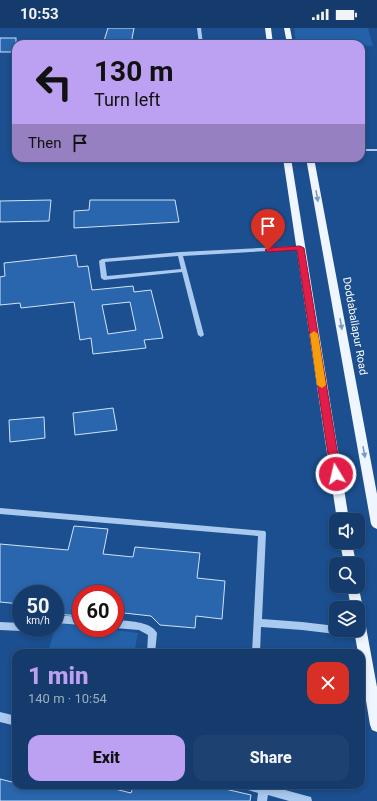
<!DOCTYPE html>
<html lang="en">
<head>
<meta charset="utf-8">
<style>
	:root { --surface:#143b6b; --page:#1d4271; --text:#f1f3f6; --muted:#9dadc1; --line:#33557e; --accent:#bca0f2 }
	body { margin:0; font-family:Roboto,sans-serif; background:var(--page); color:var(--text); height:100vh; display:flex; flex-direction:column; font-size:15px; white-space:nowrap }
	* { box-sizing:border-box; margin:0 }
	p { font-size:13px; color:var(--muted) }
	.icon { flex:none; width:22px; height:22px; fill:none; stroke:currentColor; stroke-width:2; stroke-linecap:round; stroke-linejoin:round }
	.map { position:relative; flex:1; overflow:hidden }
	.sheet { position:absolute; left:12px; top:621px; width:353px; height:140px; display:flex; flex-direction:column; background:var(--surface); border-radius:12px; box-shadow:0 2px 6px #0003,0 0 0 1px var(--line) }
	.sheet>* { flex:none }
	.guide { position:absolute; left:12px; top:12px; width:353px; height:122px; border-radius:12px; box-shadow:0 2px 6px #0003,0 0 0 1px var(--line); background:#bca0f2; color:#111; overflow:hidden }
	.tools { position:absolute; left:329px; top:485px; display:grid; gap:8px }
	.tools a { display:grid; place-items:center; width:36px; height:36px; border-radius:8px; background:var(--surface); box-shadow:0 2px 6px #0003,0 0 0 1px var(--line); font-size:20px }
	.speed { position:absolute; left:12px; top:557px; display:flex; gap:8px; font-size:20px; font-weight:700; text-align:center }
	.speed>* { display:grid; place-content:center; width:52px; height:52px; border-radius:50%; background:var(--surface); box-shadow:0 2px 6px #0003,0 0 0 1px var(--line); line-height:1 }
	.speed small { font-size:10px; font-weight:400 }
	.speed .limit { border:6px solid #d22; background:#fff; color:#111 }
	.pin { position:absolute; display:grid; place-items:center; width:34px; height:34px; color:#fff; margin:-41px -17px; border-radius:50% 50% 50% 0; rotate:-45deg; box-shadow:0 0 4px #0007 }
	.pin .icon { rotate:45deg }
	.me { position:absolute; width:44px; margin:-22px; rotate:351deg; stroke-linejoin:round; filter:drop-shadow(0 0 3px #0008) }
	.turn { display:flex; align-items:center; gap:14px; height:84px; padding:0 16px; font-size:18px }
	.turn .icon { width:52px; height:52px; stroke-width:2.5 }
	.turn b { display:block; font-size:28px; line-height:34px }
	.then { display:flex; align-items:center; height:38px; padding:0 16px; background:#0003; gap:8px; font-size:15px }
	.round { display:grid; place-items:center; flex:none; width:42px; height:42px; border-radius:12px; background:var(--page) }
	.summary { display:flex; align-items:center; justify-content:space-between; height:68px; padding:0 16px }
	h1 { font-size:24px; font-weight:800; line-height:30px; color:var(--accent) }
	.cta { display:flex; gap:8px; margin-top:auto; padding:8px 16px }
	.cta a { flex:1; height:46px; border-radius:12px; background:var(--accent); color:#111; font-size:16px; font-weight:800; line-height:46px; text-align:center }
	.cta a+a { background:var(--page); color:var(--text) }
	.status { display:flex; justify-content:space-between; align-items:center; height:28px; padding:0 20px; background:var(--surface); direction:ltr }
	.status svg { height:11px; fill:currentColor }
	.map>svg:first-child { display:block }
</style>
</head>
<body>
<div class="status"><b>10:53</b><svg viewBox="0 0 49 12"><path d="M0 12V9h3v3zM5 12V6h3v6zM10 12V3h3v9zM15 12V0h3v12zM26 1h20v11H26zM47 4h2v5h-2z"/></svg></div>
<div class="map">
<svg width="377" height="773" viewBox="0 0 377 773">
	<rect width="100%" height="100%" fill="#1b4f8f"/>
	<!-- green -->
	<g fill="#2461a8">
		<polygon points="294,0 368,0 373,18 296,14"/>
		<polygon points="56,595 81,598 81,600 98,600 138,605 134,625 48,625"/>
	</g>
	<!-- building -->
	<g fill="#2a66ad" stroke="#cfe3fa" fill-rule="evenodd">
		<polygon points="108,0 134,0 131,16 103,16"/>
		<rect x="0" y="10" width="16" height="14"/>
		<polygon points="51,172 49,193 0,194 0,173"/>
		<polygon points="90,172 175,172 179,194 74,200 74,183 89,182"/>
		<path d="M 76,227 L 78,239 L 88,238 L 92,262 L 133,258 L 134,264 L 151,262 L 163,310 L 144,312 L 146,320 L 93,326 L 91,310 L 80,312 L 74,274 L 21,280 L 20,275 L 0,277 L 0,249 L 5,248 L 4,235 ZM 130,274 L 136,302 L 108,306 L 102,277 Z"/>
		<polygon points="113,380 117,402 75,407 73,385"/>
		<polygon points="44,389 45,410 10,414 9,392"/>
		<polygon points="74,498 108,501 103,526 133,529 135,519 200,525 197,550 225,553 222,591 196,588 195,600 160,597 151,588 115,584 115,566 81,566 81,588 55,586 55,566 21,566 21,576 0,574 0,516 68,522"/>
		<polygon points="0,751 16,755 16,757 99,757 131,765 134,757 208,757 251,767 250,773 0,773"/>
	</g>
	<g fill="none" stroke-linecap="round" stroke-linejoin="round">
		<!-- minor -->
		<g fill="#a9c9ee" fill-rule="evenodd">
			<polygon points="197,0 201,0 203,16 199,16"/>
			<rect x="361" y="121" width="16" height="2"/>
			<path d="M 300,218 L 302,219 L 302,221 L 183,228 L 204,307 L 201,309 L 198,307 L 182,244 L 104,252 L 101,250 L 99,233 L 102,231 L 180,224 ZM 178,228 L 181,241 L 107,248 L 105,234 Z"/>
			<polygon points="0,480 265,503 266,505 262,591 302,594 336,598 336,602 361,601 364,602 365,605 364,608 361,609 302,602 261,599 260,625 252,625 258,508 0,486"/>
			<polygon points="55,587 81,589 81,597 55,595"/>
			<path d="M 115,592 C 127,593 151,593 157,605 L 155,625 L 147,625 L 148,607 L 139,602 L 115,600 Z"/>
			<polygon points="0,594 21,595 21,600 25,600 24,602 21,603 0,602"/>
			<path d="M 29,600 L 51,600 L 50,603 C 44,605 36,605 30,603 Z"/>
			<polygon points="0,684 16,688 16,698 0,694"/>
			<polygon points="244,757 267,757 307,768 311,769 312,773 289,773 268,767 267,773 257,773 258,765 245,761"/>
		</g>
		<!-- major -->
		<g fill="#f0f6ff" fill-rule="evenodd">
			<polygon points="265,0 271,0 273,16 267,16"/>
			<polygon points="284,0 290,0 293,16 287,16"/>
			<polygon points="283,130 291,130 349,492 337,492"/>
			<polygon points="306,130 314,130 377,466 377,501 373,499 371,496"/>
			<polygon points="340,514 352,514 356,536 344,536"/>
			<polygon points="358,556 363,580 361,584 364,588 377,659 377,704 372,702 370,697 361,642 361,625 358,625 354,602 358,602 358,580 351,580 347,558 358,558"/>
		</g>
	</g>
	<!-- one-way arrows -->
	<defs><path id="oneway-solid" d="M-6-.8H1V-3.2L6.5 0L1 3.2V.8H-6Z"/></defs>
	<g fill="#7b9ac1">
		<use href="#oneway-solid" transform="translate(317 168) rotate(80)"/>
		<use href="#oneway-solid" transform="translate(341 296) rotate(80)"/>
		<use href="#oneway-solid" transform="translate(364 424) rotate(80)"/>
	</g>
	<!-- route -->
	<polygon fill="#e11d48" stroke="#92132f" points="300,218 304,220 341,446 336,449 331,446 297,222 268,224 265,222 268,220"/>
	<!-- slow -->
	<polygon fill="#f59e0b" points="314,303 318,306 326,357 322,360 317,357 310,306"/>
	<g text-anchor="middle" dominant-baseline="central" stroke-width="4" stroke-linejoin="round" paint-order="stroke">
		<!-- street labels -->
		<g font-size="11" fill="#fff" stroke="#1b4f8f">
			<text transform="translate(355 298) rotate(80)">Doddaballapur Road</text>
		</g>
	</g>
</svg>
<div class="tools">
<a><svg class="icon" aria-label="sound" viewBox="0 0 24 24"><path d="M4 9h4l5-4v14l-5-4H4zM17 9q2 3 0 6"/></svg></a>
<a><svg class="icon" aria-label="search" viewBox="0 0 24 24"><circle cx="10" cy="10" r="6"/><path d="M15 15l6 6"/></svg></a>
<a><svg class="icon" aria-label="layers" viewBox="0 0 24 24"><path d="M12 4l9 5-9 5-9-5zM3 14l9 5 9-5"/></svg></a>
</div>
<div class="speed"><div>50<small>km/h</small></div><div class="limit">60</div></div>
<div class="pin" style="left:268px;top:222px;background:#d93025"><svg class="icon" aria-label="arrive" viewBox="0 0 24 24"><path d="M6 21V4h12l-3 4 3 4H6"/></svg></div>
<svg class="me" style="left:336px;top:446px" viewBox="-20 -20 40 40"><circle r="17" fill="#e11d48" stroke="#fff" stroke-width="3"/><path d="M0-11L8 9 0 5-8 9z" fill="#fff"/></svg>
<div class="guide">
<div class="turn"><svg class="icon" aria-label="left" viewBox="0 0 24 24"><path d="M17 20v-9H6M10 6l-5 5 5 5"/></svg><div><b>130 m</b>Turn left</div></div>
<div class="then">Then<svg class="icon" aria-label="arrive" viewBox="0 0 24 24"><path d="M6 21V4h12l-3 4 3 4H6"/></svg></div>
</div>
<section class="sheet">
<div class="summary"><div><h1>1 min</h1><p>140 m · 10:54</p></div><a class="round" style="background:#d93025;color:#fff"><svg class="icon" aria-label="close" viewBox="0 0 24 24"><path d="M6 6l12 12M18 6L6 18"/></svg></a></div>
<div class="cta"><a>Exit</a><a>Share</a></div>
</section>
</div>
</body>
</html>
